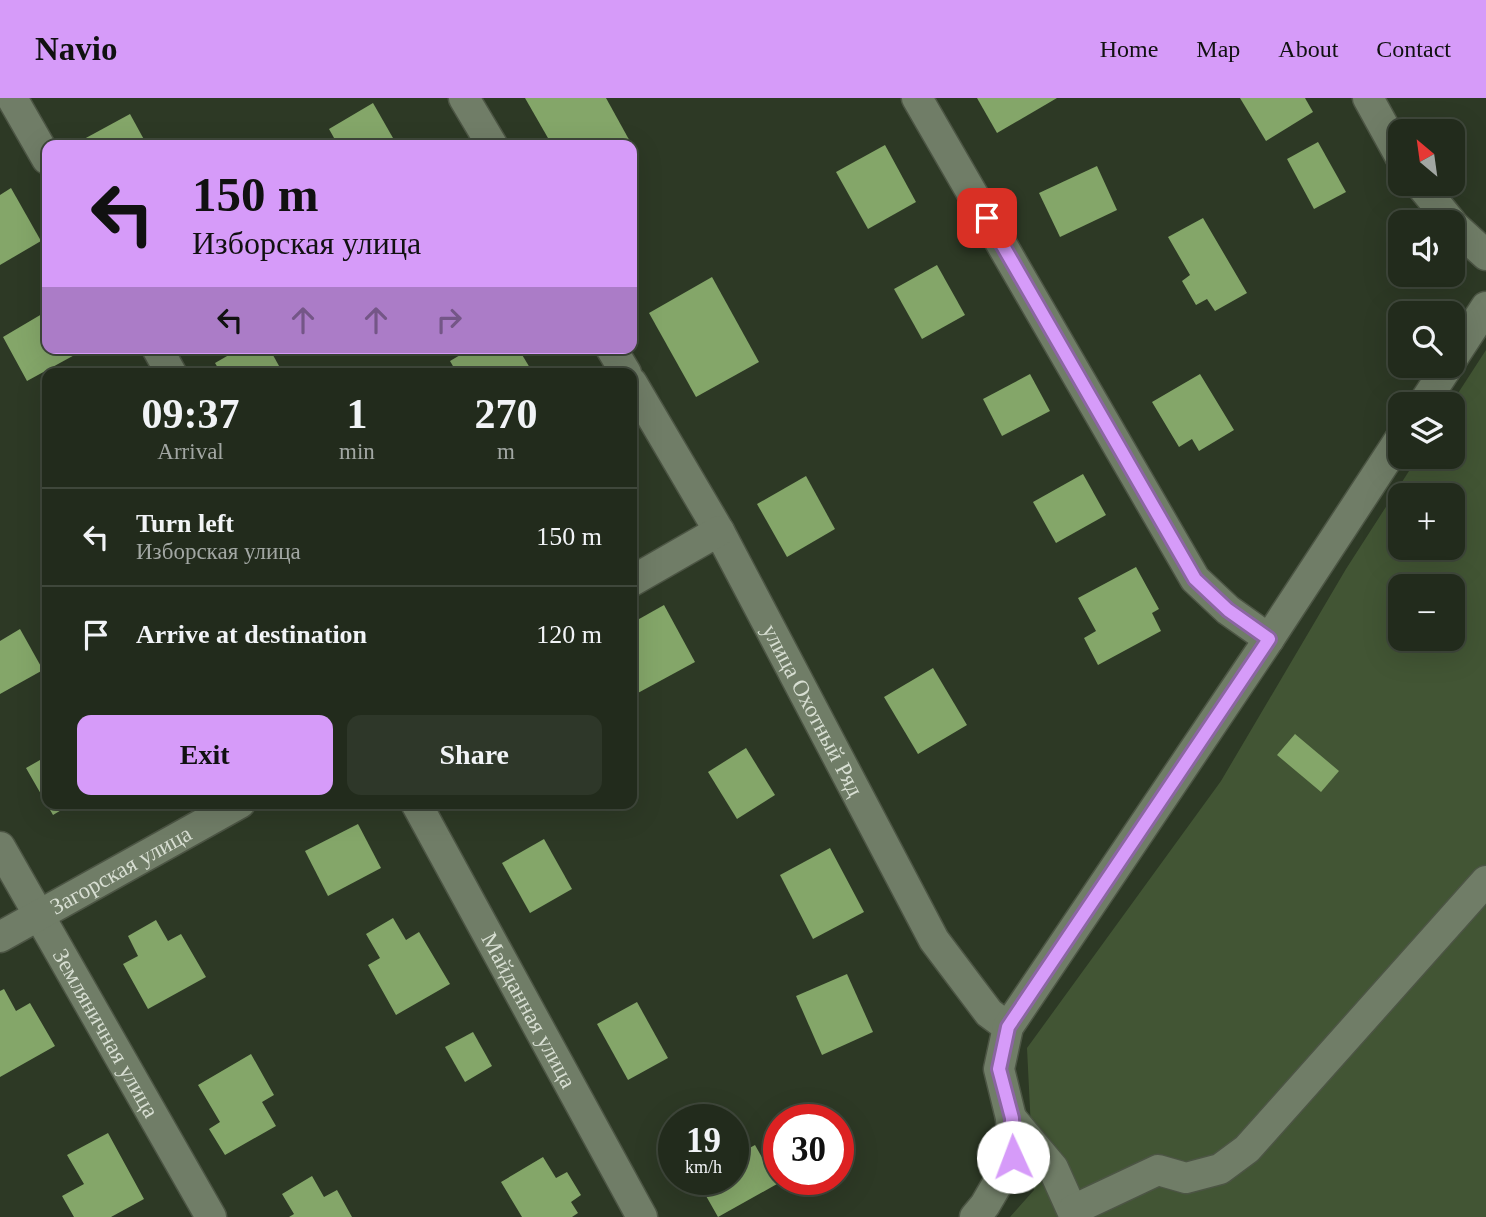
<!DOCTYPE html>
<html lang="en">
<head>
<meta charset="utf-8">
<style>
	:root { --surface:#222b1c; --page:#2e3729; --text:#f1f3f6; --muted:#a2a7a3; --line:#3f473b; --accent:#d69bf9 }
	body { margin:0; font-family:Georgia,serif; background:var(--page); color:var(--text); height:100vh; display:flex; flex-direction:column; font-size:26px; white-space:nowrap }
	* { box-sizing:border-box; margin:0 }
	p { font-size:23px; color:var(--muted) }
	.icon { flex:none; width:38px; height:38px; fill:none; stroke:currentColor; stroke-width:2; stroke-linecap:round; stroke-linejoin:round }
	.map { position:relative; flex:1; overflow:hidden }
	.details { position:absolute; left:42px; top:270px; width:595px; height:441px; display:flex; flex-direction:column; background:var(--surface); border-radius:14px; box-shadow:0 7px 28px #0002,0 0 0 2px var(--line) }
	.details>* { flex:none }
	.top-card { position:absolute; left:42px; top:42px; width:595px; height:214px; border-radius:14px; box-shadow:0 7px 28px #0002,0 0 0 2px var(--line); background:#d69bf9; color:#111; overflow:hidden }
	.needle { width:46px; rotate:331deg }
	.controls { position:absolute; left:1388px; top:21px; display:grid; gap:14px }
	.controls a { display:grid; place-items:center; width:77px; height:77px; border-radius:14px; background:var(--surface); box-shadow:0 7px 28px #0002,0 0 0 2px var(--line); font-size:35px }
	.speed { position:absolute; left:658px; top:1006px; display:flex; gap:14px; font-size:35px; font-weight:700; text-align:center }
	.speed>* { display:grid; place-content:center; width:91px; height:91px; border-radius:50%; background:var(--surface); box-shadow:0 7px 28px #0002,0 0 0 2px var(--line); line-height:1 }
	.speed small { font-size:18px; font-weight:400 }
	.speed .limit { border:10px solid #d22; background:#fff; color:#111 }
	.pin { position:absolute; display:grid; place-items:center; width:60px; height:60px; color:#fff; margin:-30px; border-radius:14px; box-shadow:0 4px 10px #0006 }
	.me { position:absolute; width:77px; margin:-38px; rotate:358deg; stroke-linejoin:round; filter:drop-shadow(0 0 5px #0008) }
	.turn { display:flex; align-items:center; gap:24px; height:147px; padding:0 35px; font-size:32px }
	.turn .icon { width:91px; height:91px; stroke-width:2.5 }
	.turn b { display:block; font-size:49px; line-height:60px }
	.lanes { display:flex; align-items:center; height:66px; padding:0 35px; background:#0003; justify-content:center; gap:35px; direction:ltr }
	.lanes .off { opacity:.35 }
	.eta { display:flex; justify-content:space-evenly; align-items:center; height:119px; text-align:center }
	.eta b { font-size:42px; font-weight:800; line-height:49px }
	.cta { display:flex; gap:14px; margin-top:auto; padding:14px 35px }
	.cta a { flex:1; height:80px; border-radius:14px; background:var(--accent); color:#111; font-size:28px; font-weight:800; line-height:80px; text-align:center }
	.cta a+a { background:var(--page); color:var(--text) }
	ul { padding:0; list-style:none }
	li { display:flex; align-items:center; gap:21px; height:98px; padding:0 35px; border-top:2px solid var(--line) }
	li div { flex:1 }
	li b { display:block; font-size:26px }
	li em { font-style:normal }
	header { display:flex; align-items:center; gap:42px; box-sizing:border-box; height:98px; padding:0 35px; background:var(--accent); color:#111 }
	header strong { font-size:33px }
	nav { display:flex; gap:38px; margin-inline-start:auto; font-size:24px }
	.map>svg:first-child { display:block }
</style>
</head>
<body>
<header>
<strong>Navio</strong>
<nav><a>Home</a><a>Map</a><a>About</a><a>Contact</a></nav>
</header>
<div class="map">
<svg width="1486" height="1119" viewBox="0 0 1486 1119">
	<rect width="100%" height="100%" fill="#2d3925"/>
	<!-- green -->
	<path fill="#425534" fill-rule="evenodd" d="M 1486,252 L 1486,1119 L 1010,1119 L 1034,1092 L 1027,950 L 1221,683 L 1346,471 L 1418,359 L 1452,359 L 1451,306 ZM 1400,397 L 1452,397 L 1452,450 L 1400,450 ZM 1400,488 L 1452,488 L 1452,541 L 1400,541 Z"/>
	<!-- building -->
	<g fill="#84a669">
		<polygon points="525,0 606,0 632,47 552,47"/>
		<polygon points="977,0 1057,0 997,35"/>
		<polygon points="1240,0 1305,0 1313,14 1266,43"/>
		<polygon points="373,5 397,47 338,47 329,31"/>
		<polygon points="130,16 147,47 73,47"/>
		<polygon points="1318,44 1346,94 1314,111 1287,61"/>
		<polygon points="885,47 916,104 868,131 836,74"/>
		<polygon points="1097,68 1117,112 1060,139 1039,95"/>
		<polygon points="11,90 41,143 0,167 0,97"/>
		<polygon points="1203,120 1247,195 1215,213 1207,201 1196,207 1182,183 1190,177 1168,139"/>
		<polygon points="937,167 965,217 922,241 894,191"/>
		<polygon points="712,179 759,264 696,299 649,215"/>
		<polygon points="47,213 47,250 78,250 80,254 27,283 3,239"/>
		<polygon points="241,250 269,250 283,275 221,275 215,265"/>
		<polygon points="472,250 518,250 533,275 457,275 450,263"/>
		<polygon points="1030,276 1050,313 1002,338 983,301"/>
		<polygon points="1200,276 1234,332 1199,353 1192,341 1179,349 1152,304"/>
		<polygon points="1083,376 1106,417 1056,445 1033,404"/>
		<polygon points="806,378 835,431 787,459 757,406"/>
		<polygon points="1136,469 1159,511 1152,515 1161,533 1098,567 1084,540 1096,533 1078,500"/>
		<polygon points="664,507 695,564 636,596 632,588 632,525"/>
		<polygon points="20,531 43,572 0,596 0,543"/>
		<polygon points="933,570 967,627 918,656 884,599"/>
		<polygon points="1295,636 1339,673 1321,694 1277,657"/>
		<polygon points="746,650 775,697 737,721 708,674"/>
		<polygon points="47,658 47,705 73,705 53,717 26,670"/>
		<polygon points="358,726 381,770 328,798 305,753"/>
		<polygon points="544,741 572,791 530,815 502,765"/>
		<polygon points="830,750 864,814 813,841 780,777"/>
		<polygon points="393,820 406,842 419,834 450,886 396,917 368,867 380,860 366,836"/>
		<polygon points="156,822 168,843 181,836 206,879 148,911 123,866 138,858 128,838"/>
		<polygon points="847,876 873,934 822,957 796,898"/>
		<polygon points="4,891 16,913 30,905 55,948 0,979 0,893"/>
		<polygon points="637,904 668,960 628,982 597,926"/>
		<polygon points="473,934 492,968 465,984 445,949"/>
		<polygon points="251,956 274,997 262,1004 276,1028 225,1057 209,1031 220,1024 198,987"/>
		<polygon points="108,1035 144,1101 111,1119 74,1119 62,1098 84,1086 67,1057"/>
		<polygon points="755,1047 777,1086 718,1119 697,1082 733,1082 733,1059"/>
		<polygon points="543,1059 556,1080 567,1074 581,1097 571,1104 578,1115 572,1119 522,1119 501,1084"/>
		<polygon points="312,1078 324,1099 337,1092 352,1119 289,1119 294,1116 282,1096"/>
	</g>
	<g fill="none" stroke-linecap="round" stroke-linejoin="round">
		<!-- minor casing -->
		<g stroke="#4c5544" stroke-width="33">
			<g id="minor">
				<polyline points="12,0 47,61"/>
				<polyline points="464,0 492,47"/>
				<polyline points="917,0 1195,481 1228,512 1269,541"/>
				<polyline points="1368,0 1400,58"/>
				<polyline points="1420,86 1451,124"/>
				<polyline points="1452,126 1486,157"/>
				<polyline points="157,250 171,275"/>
				<polyline points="611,250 626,275"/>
				<polyline points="1452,261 1486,209"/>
				<path id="s1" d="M 632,285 L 719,433 L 934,842 L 989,915 L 1008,929"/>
				<polyline points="1423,306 1448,268"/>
				<polyline points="632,483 719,433"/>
				<path id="s2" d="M 416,705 L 642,1119"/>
				<path id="s3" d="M 0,749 L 211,1119"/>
				<path id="s4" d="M 0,839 L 240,705"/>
				<polyline points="1011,1020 1053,1070 1075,1119"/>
				<polyline points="1073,1112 1158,1072 1186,1080 1220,1071 1247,1051 1486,783"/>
				<polyline points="975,1119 985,1107 1013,1059 1011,1020 999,971 1008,929 1269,541 1400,341"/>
			</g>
		</g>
		<!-- minor -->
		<use href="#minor" stroke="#707d67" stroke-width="30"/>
	</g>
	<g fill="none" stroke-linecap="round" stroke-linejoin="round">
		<!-- route casing -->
		<g stroke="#8b65a2" stroke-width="18">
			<polyline id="route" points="987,120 1195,481 1228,512 1269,541 1008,929 999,971 1012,1020 1013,1059"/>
		</g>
		<!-- route -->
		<use href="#route" stroke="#d69bf9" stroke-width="12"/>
	</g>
	<g text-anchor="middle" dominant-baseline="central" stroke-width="7" stroke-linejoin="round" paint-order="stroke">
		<!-- street labels -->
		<g font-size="23" fill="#d7ded2" stroke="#191e15">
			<text stroke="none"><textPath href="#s1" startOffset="374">улица Охотный Ряд</textPath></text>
			<text stroke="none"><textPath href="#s4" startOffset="138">Загорская улица</textPath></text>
			<text stroke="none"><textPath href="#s2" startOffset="236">Майданная улица</textPath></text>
			<text stroke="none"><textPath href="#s3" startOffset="214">Земляничная улица</textPath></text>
		</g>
	</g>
</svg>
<div class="controls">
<a><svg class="needle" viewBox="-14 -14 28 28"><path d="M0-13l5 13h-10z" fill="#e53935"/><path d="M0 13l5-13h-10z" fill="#a2a7a3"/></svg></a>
<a><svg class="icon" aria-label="sound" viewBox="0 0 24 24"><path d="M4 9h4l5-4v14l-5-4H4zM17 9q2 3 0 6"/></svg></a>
<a><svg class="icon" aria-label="search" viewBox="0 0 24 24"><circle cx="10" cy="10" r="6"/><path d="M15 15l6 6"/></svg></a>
<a><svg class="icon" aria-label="layers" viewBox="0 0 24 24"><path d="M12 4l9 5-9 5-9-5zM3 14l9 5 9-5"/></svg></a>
<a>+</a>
<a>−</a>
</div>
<div class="speed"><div>19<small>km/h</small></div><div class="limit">30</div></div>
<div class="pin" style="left:987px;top:120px;background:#d93025"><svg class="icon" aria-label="arrive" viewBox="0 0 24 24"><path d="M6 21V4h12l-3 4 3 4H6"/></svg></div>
<svg class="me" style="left:1013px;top:1059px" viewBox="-20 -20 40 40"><circle r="19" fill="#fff"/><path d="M0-13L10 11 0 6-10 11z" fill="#d69bf9"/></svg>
<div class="top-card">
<div class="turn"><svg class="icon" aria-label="left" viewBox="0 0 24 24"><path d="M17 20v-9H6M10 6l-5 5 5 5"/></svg><div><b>150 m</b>Изборская улица</div></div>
<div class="lanes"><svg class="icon" aria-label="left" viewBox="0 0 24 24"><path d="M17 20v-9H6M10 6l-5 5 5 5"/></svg><svg class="icon off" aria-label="ahead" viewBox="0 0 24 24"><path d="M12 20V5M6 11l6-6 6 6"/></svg><svg class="icon off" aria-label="ahead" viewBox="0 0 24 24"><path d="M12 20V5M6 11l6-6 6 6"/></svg><svg class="icon off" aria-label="right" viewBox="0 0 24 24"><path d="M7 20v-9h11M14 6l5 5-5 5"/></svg></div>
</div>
<section class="details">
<div class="eta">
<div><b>09:37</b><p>Arrival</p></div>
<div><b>1</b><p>min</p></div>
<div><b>270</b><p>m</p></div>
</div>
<ul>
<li><svg class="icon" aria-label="left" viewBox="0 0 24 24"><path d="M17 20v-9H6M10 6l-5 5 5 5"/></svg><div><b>Turn left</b><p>Изборская улица</p></div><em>150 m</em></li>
<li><svg class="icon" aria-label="arrive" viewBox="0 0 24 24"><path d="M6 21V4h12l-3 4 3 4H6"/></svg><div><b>Arrive at destination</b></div><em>120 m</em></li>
</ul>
<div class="cta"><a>Exit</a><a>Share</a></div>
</section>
</div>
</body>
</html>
